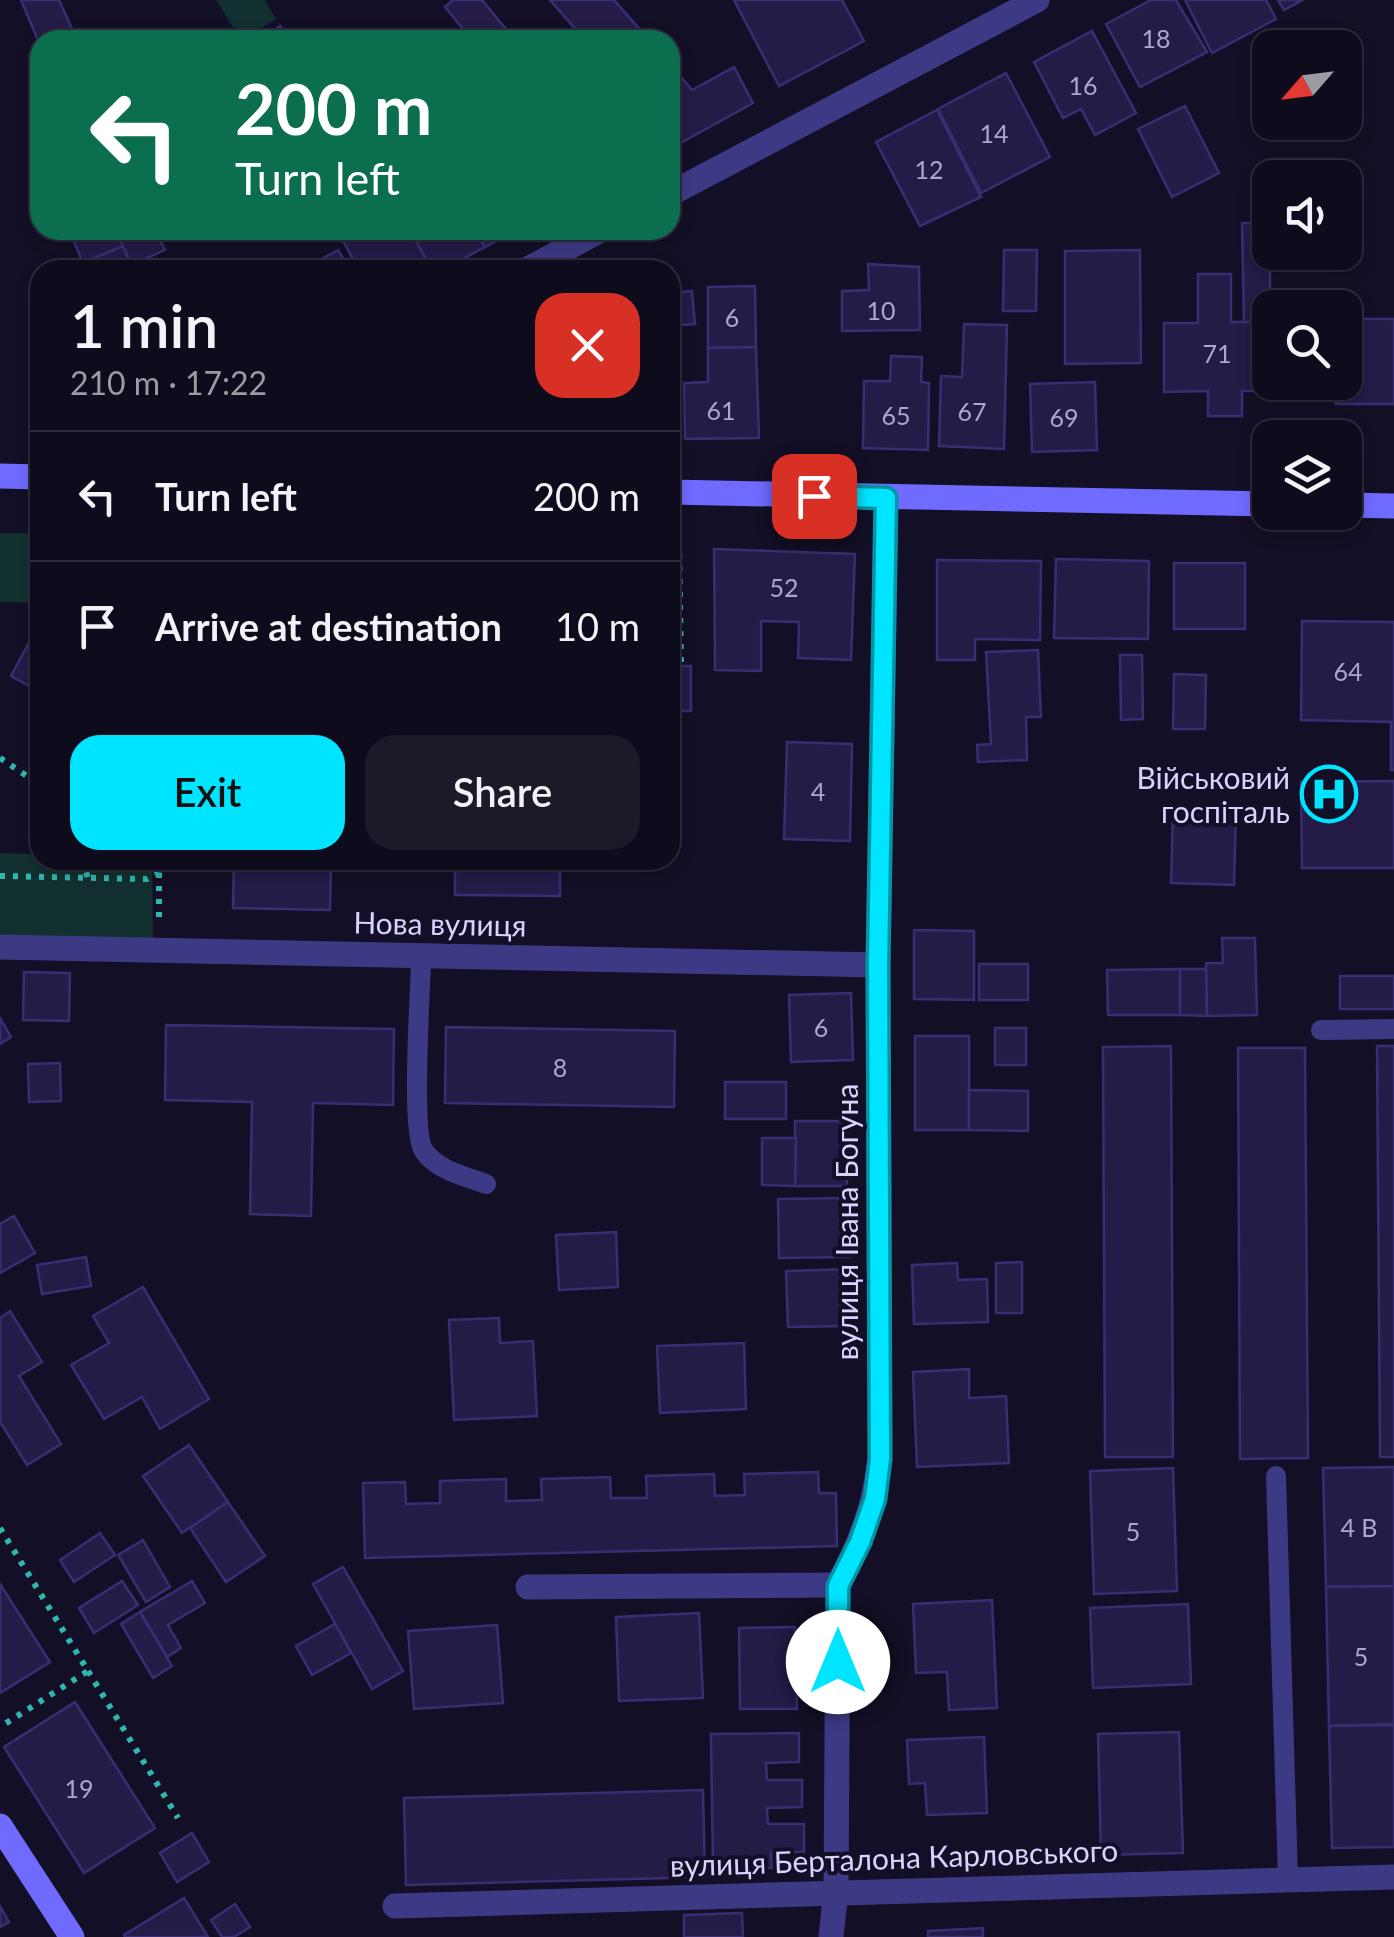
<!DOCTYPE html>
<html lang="en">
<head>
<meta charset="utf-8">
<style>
	:root { --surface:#0e0b1c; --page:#1c1929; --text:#f1f3f6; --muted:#9b9ba3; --line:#2e2b3b; --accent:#00e5ff }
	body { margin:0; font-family:Lato,sans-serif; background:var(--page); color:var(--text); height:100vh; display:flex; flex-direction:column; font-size:38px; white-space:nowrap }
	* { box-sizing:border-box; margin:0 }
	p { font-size:32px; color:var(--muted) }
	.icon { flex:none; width:55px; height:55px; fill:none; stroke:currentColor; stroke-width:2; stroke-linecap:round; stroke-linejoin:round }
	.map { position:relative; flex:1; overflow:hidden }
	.drawer { position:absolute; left:30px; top:260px; width:650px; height:610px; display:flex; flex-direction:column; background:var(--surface); border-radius:30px; box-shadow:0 5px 15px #0003,0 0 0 2px var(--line) }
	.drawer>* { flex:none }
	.banner { position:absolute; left:30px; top:30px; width:650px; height:210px; border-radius:30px; box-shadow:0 5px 15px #0003,0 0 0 2px var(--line); background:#0b6e4f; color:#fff; overflow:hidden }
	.needle { width:65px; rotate:242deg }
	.tools { position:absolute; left:1252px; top:30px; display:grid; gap:20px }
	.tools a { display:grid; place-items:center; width:110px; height:110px; border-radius:20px; background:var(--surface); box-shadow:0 5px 15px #0003,0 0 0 2px var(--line); font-size:50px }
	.pin { position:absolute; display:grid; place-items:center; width:85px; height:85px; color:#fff; margin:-42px; border-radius:20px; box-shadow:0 5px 15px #0006 }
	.me { position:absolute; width:110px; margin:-55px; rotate:0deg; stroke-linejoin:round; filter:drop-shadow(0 0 8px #0008) }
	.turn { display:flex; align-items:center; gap:35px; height:210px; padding:0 40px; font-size:45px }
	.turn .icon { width:130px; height:130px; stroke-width:2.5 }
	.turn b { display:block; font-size:70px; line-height:85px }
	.round { display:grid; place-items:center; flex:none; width:105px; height:105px; border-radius:30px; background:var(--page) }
	.head { display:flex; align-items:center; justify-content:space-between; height:170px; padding:0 40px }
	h1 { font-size:60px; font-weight:600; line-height:75px }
	.cta { display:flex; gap:20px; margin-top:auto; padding:20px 40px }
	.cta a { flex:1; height:115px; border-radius:30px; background:var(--accent); color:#111; font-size:40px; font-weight:600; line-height:115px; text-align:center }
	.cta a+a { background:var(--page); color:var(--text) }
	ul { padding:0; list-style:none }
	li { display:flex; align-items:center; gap:30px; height:130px; padding:0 40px; border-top:2px solid var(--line) }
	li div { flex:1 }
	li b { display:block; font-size:38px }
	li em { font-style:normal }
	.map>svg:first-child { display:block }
</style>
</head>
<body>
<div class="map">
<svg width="1394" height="1937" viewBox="0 0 1394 1937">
	<rect width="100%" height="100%" fill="#130f26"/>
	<!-- green -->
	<g fill="#12302f">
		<polygon points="216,0 265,0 276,19 241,40"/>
		<polygon points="0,533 40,533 40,603 0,602"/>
		<polygon points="0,853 40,854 40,860 152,860 153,943 0,940"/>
	</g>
	<!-- building -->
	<g fill="#241b47" stroke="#3b2d73" stroke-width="2.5">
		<polygon points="21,0 59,0 77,40 40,40 40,45"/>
		<polygon points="453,0 482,0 515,40 472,40 445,7"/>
		<polygon points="550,0 614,0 649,40 585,40"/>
		<polygon points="734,0 842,0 864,41 779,86"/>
		<polygon points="1151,0 1176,0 1207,52 1140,87 1106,24"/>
		<polygon points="1185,0 1266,0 1276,19 1212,53"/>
		<polygon points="1278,0 1303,0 1284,10"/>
		<polygon points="280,26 289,40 263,40 262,38"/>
		<polygon points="1092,31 1136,113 1095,135 1081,109 1063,118 1034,62"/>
		<polygon points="670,64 692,90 734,67 753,103 677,145 670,137"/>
		<polygon points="1006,73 1050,157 981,193 938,109"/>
		<polygon points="1185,106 1219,173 1172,197 1138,129"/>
		<polygon points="937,110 981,197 920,226 876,142"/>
		<polygon points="1242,223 1270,223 1270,322 1244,322"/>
		<polygon points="69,230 116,230 123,246 83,263"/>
		<polygon points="116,230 155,230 165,250 131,265"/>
		<polygon points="337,230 391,230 396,240 411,232 432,270 359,270"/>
		<polygon points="410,230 476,230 485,247 442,270 432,270"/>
		<polygon points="476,230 517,230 485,247"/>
		<polygon points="123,246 133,270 86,270 83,263"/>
		<polygon points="338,250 350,270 302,270"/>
		<polygon points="1004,250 1037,250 1036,311 1003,311"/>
		<polygon points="1140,250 1141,363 1065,364 1065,251"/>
		<polygon points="868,264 919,267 920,330 842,331 842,291 869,290"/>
		<polygon points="1198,274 1231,274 1231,322 1270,322 1270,382 1273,382 1273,391 1242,391 1242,416 1208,416 1208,391 1164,392 1164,323 1198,323"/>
		<polygon points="755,286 756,347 708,348 708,287"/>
		<polygon points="692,291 695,324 670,326 670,293"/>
		<polygon points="1345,319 1394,319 1394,404 1336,404 1336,382 1345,382"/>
		<polygon points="964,324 1007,325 1004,449 939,446 941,376 962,377"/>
		<polygon points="756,347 759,438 685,439 684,383 708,382 708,348"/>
		<polygon points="891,356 922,357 921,382 929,383 928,450 863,448 864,381 890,381"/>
		<polygon points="1095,382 1097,450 1032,452 1030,384"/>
		<polygon points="714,549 855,554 851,660 798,658 799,622 761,621 761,671 715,670"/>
		<polygon points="1056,559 1149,561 1148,639 1054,638"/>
		<polygon points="937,560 1041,561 1040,640 975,639 975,660 937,660"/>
		<rect x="1174" y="563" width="71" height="66"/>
		<polygon points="670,598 672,666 691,666 691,711 670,711"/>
		<polygon points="1302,621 1394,622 1394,770 1391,770 1391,722 1301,720"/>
		<polygon points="31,639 40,644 40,692 11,676"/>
		<polygon points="1038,650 1041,717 1026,717 1027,760 978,762 977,745 991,744 986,652"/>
		<polygon points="1120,655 1142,655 1143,719 1121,720"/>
		<polygon points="1174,674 1206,675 1205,729 1173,729"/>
		<polygon points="787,742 852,744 850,841 784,839"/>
		<polygon points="1394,781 1394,868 1302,868 1301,782"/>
		<polygon points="1173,811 1236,813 1234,885 1171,883"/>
		<polygon points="234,860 331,860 330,910 233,908"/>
		<polygon points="455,860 560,860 560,896 455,895"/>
		<polygon points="914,930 974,931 974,1000 914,999"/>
		<polygon points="1222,938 1255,938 1257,1015 1207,1016 1206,963 1223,963"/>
		<rect x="979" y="964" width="49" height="36"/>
		<polygon points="1180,969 1206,969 1207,1016 1180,1015"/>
		<polygon points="1180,969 1180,1015 1108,1015 1107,970"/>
		<polygon points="24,972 70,973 69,1021 23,1020"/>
		<rect x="1340" y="976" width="54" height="33"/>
		<polygon points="851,993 853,1060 791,1062 789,995"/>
		<polygon points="0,1018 11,1037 0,1044"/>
		<polygon points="166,1025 394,1029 393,1105 313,1103 311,1216 250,1214 252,1102 165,1100"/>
		<polygon points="446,1027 675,1031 674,1107 445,1103"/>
		<rect x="995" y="1028" width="31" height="37"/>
		<rect x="915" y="1036" width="54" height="94"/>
		<polygon points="1171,1046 1173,1457 1105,1457 1103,1047"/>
		<polygon points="1377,1046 1394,1046 1394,1457 1380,1457"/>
		<polygon points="1238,1048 1305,1048 1308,1458 1240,1459"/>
		<polygon points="60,1063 61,1101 29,1102 28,1064"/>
		<rect x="725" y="1082" width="61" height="37"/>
		<polygon points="969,1090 1028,1091 1028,1131 969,1130"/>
		<rect x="795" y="1121" width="52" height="65"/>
		<polygon points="762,1138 796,1138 795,1186 762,1185"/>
		<polygon points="850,1198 851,1257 779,1258 778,1199"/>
		<polygon points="14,1216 35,1253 0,1273 0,1224"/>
		<polygon points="616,1232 618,1287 559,1290 556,1235"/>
		<polygon points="86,1257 91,1286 42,1294 37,1265"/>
		<polygon points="1022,1262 1022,1313 996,1313 996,1263"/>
		<polygon points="957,1263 958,1280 987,1279 988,1322 914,1324 912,1265"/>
		<polygon points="850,1269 851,1326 788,1327 786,1271"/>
		<polygon points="143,1287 209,1399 160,1429 142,1397 104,1419 71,1365 109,1343 93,1316"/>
		<polygon points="10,1311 42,1362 19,1376 61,1444 27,1465 0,1422 0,1318"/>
		<polygon points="499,1318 500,1343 533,1341 537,1416 454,1420 449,1320"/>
		<polygon points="744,1343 746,1409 660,1413 657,1346"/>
		<polygon points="969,1369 969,1398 1006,1396 1009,1463 917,1467 913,1372"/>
		<polygon points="189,1445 228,1502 182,1533 143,1476"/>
		<polygon points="1394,1467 1394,1586 1326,1587 1323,1468"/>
		<polygon points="1173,1468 1177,1591 1094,1594 1090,1471"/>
		<polygon points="818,1472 819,1493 836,1493 837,1546 365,1558 363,1483 405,1482 406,1504 440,1503 440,1481 506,1479 506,1501 542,1500 541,1479 610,1477 611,1498 647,1498 646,1476 714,1474 715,1496 745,1495 744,1474"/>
		<polygon points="228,1502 265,1556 226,1582 190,1528"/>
		<polygon points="100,1533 115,1555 74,1582 60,1560"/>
		<polygon points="143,1540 170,1587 146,1602 118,1555"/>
		<polygon points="343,1567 403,1671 372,1689 313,1584"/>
		<polygon points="122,1581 138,1605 94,1633 79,1608"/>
		<polygon points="192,1581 205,1603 168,1625 181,1648 167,1657 140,1612"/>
		<polygon points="0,1584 50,1662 0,1693"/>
		<polygon points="1394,1586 1394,1724 1329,1726 1326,1587"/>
		<polygon points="992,1600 997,1708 949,1710 947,1672 916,1673 913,1604"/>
		<polygon points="1188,1604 1191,1684 1093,1688 1090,1608"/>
		<polygon points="140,1612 172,1666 153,1678 121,1624"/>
		<polygon points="699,1613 703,1698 619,1701 616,1617"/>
		<polygon points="335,1624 351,1653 312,1675 296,1646"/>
		<polygon points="497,1625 503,1703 414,1709 408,1631"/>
		<polygon points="795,1627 797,1709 740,1709 739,1628"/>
		<polygon points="75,1702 155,1828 84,1873 4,1747"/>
		<polygon points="1394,1725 1394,1847 1332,1848 1329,1726"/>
		<polygon points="1179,1732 1183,1853 1101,1855 1098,1734"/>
		<polygon points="799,1733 799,1762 766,1763 767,1780 802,1780 802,1807 767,1808 768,1824 804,1824 804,1852 771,1852 772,1868 713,1869 711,1734"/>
		<polygon points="984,1737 987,1813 927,1815 925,1783 909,1784 907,1740"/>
		<polygon points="703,1790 705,1877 406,1885 404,1798"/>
		<polygon points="192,1833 209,1862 177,1882 160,1853"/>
		<polygon points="184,1898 208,1937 125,1937 124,1935"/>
		<polygon points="235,1904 250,1927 234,1937 222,1937 211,1920"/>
		<polygon points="0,1906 9,1922 0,1927"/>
		<polygon points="742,1913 743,1937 684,1937 684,1915"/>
		<polygon points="983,1928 983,1937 928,1937 928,1931"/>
	</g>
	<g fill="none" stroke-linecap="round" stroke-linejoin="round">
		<!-- path -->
		<g stroke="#2fb8b0" stroke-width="6" stroke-dasharray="5 8" stroke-linecap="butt">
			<polyline points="679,540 681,666"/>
			<polyline points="0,758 39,784"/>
			<polyline points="39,784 36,798 40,807"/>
			<polyline points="82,860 88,878"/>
			<polyline points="159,873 159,922"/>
			<polyline points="0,876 147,879 159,873 159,860"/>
			<polyline points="0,1528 88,1671 0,1727"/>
			<polyline points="88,1671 178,1818"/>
		</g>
		<!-- lane -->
		<g stroke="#3d3a85" stroke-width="20">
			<path d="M 421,956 C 421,988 410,1132 424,1151 C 438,1171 465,1176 486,1184"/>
			<polyline points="1321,1030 1394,1029"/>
			<polyline points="1276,1476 1288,1879"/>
		</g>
		<!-- street -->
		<g stroke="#3d3a85" stroke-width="25">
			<polyline points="670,194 1037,0"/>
			<polyline points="526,270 601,230"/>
			<polyline points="0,947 878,965"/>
			<polyline points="528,1587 838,1585"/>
			<polyline points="395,1906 1394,1877"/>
			<path d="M 831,1937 L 836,1890 L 838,1585 C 861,1542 874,1508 880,1459 L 878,965 L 886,498"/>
		</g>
		<!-- secondary -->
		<g stroke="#6f6bff" stroke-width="25">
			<polyline points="0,476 40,477"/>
			<polyline points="670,492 1270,504"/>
			<polyline points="1345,505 1394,506"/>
			<polyline points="0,1826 72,1937"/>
		</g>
	</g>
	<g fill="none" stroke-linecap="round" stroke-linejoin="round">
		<!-- route casing -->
		<g stroke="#0095a6" stroke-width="25">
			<polyline id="route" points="814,496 886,498 878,965 880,1459 875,1499 860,1542 838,1586 838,1662"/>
		</g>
		<!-- route -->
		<use href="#route" stroke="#00e5ff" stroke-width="18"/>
	</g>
	<!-- icons -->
	<defs>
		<g id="hospital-ring" transform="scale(2.875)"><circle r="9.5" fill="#130f26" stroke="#00e5ff" stroke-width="1.5"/><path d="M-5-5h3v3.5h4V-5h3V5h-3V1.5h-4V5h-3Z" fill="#00e5ff"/></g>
	</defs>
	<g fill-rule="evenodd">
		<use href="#hospital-ring" x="1329" y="794"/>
	</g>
	<g text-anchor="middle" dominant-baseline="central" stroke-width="8" stroke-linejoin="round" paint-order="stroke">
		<!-- number labels -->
		<g font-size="25" fill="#aca6d1">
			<text x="1156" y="38">18</text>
			<text x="1083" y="85">16</text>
			<text x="994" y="133">14</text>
			<text x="929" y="169">12</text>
			<text x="881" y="310">10</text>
			<text x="732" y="317">6</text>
			<text x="1217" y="353">71</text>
			<text x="721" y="410">61</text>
			<text x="972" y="411">67</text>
			<text x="896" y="415">65</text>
			<text x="1064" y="417">69</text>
			<text x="784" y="587">52</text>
			<text x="1348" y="671">64</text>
			<text x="818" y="791">4</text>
			<text x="821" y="1027">6</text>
			<text x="560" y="1067">8</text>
			<text x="1359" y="1527">4 В</text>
			<text x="1133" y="1531">5</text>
			<text x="1361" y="1656">5</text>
			<text x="79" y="1788">19</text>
		</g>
		<!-- poi labels -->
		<g font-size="30" fill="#d9d4ff" stroke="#130f26" text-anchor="end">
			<text x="1290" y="777">Військовий<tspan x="1290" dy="34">госпіталь</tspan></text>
		</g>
		<!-- street labels -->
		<g font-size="30" fill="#d9d4ff" stroke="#130f26">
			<text transform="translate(440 923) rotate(1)">Нова вулиця</text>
			<text transform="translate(846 1222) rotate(-90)">вулиця Івана Богуна</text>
			<text transform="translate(894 1857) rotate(-2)">вулиця Берталона Карловського</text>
		</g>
	</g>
</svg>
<div class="tools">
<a><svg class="needle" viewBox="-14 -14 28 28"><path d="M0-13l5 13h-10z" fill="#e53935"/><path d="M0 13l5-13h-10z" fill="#9b9ba3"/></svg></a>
<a><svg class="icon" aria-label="sound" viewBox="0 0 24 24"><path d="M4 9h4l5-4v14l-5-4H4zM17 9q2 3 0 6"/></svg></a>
<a><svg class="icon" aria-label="search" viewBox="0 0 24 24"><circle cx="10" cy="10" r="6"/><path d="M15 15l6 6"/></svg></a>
<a><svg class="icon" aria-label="layers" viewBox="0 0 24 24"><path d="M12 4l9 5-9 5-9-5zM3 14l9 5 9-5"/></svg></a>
</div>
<div class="pin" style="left:814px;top:496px;background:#d93025"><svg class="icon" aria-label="arrive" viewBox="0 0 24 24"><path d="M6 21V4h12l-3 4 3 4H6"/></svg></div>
<svg class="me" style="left:838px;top:1662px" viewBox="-20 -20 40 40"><circle r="19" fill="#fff"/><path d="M0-13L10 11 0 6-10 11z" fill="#00e5ff"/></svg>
<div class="banner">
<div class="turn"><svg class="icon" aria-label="left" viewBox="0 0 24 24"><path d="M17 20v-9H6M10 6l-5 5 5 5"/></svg><div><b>200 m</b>Turn left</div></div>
</div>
<section class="drawer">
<div class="head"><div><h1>1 min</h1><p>210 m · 17:22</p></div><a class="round" style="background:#d93025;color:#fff"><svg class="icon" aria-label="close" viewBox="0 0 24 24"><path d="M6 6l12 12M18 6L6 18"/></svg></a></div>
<ul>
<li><svg class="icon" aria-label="left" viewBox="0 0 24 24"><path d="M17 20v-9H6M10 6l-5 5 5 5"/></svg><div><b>Turn left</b></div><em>200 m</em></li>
<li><svg class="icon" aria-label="arrive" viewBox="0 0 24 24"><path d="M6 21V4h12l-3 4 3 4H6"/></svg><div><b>Arrive at destination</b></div><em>10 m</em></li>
</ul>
<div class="cta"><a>Exit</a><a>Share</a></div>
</section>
</div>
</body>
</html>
